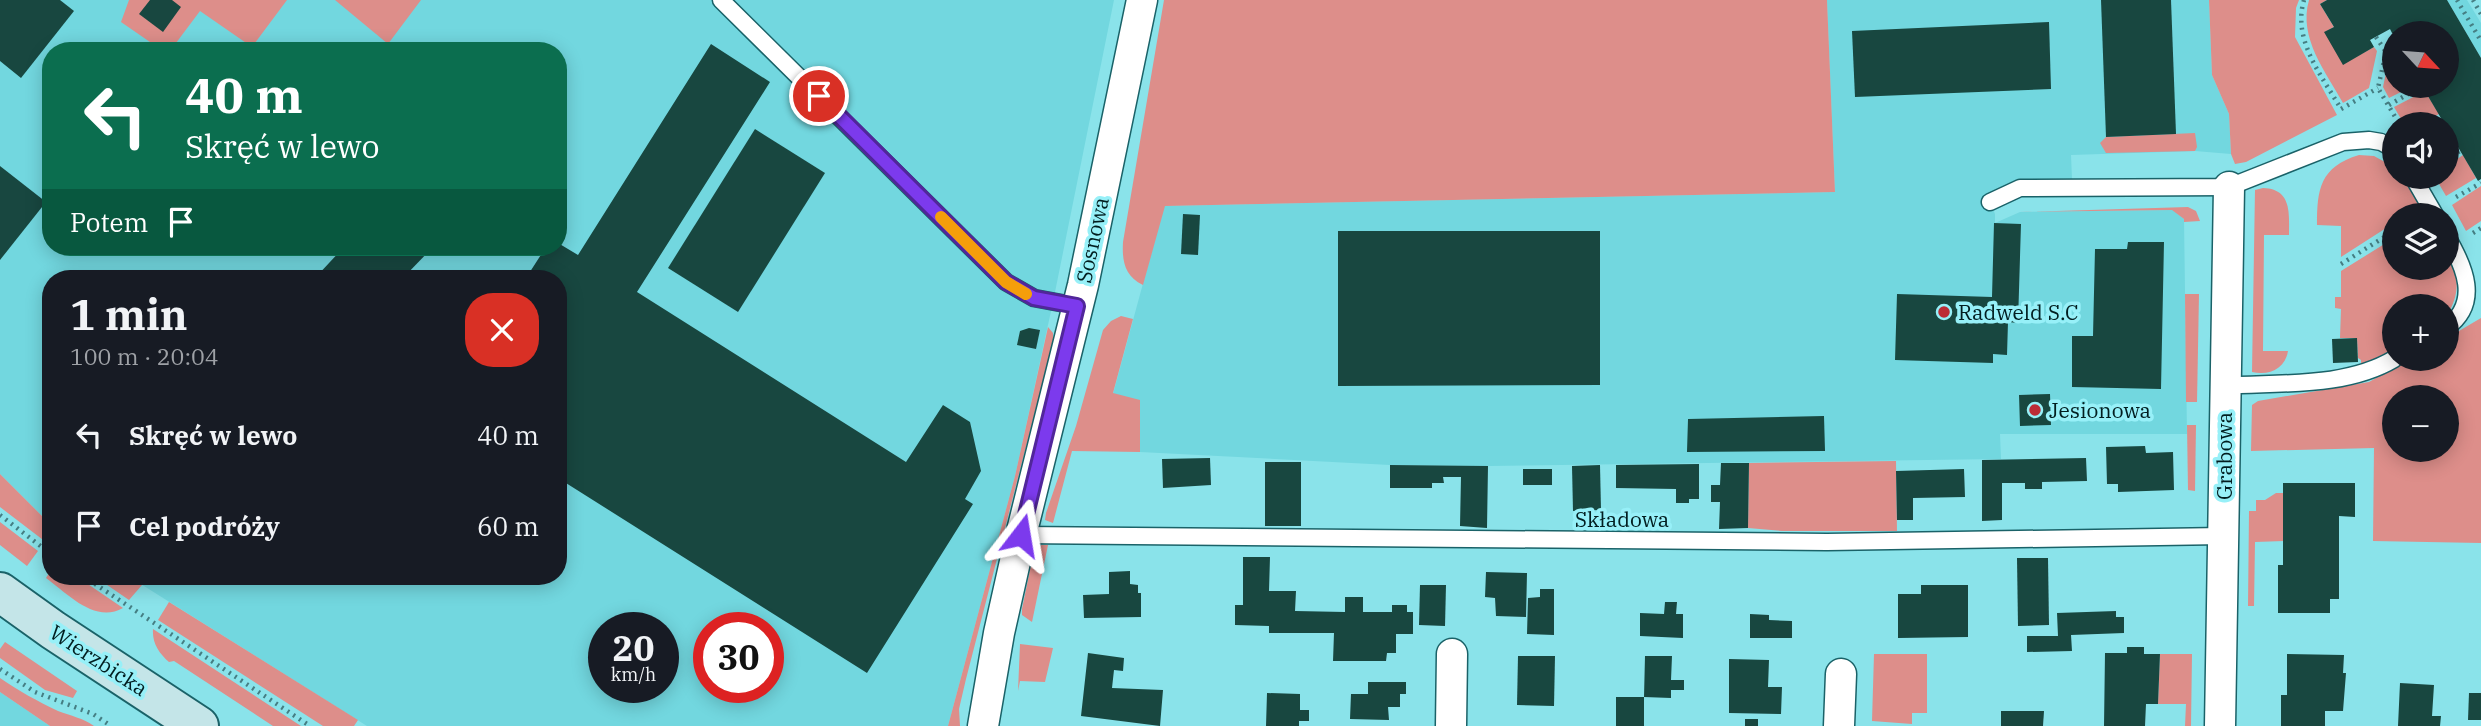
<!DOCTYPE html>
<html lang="pl">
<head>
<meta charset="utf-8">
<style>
	:root { --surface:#171b24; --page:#242831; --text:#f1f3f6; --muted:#9ea1a6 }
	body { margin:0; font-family:"IBM Plex Serif",serif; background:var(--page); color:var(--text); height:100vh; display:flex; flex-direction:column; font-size:26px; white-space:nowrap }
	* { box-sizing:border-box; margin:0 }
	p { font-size:23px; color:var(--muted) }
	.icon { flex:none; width:38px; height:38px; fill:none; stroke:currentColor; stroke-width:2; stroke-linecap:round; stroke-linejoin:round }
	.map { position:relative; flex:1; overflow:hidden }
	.sheet { position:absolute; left:42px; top:270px; width:525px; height:315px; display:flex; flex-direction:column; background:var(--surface); border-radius:28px; box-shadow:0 4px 18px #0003 }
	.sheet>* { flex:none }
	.banner { position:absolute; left:42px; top:42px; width:525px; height:214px; border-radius:28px; box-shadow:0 4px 18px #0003; background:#0b6e4f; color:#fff; overflow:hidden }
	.needle { width:46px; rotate:116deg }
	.controls { position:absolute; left:2382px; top:21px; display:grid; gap:14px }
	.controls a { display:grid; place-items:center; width:77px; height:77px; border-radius:50%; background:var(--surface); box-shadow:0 4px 18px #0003; font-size:35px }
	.speed { position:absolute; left:588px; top:612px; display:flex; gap:14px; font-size:35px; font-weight:700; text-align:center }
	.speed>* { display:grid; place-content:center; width:91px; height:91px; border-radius:50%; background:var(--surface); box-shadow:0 4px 18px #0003; line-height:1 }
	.speed small { font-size:18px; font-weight:400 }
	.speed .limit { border:10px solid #d22; background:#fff; color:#111 }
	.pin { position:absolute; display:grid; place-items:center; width:60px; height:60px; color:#fff; margin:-30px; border:4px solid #fff; border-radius:50%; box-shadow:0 2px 7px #0007 }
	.me { position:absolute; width:77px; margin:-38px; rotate:14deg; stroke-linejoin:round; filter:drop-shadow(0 0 5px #0008) }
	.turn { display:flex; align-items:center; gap:24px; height:147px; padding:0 28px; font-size:32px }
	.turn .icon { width:91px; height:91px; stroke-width:2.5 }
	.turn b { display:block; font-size:49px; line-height:60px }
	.then { display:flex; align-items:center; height:66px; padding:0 28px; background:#0003; gap:14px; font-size:26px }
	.round { display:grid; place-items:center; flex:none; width:74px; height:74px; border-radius:28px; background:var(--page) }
	.headline { display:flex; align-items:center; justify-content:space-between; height:119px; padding:0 28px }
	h1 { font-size:42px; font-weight:700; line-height:52px }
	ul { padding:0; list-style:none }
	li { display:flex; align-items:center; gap:21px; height:91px; padding:0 28px }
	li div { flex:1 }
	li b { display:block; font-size:26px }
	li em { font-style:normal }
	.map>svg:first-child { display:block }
</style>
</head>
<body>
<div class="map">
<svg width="2481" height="726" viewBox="0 0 2481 726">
	<rect width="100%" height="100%" fill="#8ae3ea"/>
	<!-- built -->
	<g fill="#72d7df" fill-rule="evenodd">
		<path d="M 0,0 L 1114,0 L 1053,302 L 1015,476 L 948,726 L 367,726 L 128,576 L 558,576 L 558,278 L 51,278 L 51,525 L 0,474 ZM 51,51 L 558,51 L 558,247 L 51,247 ZM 604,628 L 663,628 L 663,688 L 604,688 ZM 709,628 L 768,628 L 768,688 L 709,688 Z"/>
		<polygon points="1827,0 2209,0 2212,75 2229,114 2231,154 2195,151 2071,155 2072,179 2015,180 1987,194 1995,214 1995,223 2020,212 2173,210 2184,219 2187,434 2000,434 2001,459 1488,466 1390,465 1140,452 1140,401 1113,394 1164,206 1835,192"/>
		<polygon points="2447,0 2467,0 2481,23 2481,58"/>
		<polygon points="0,692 50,726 0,726"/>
	</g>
	<!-- green -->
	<g fill="#dd8e8a" fill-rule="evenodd">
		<polygon points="129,0 287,0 252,47 200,11 170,51 163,51 121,22"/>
		<polygon points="335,0 421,0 388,44"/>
		<path d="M 1164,0 L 1827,0 L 1835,192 L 1165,206 L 1143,285 C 1124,276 1122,260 1123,242 Z"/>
		<polygon points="2209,0 2299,0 2296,8 2295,37 2337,115 2246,162 2235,164 2231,154 2229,114 2212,75"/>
		<path d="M 2309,0 L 2327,0 L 2320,4 L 2334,27 L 2325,32 L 2343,64 L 2374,47 L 2377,51 L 2369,88 L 2343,103 C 2326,72 2298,38 2309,0 Z"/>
		<polygon points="2394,55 2394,86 2413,86 2389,98 2383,87 2389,58"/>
		<polygon points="2425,91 2439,114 2422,124 2404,124 2394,107"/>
		<polygon points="2195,133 2197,147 2195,151 2106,153 2100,143 2106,137"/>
		<path d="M 2359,155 L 2374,156 L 2394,167 L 2394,177 L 2403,177 L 2421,206 L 2407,215 L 2394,215 L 2394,223 L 2341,257 L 2341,226 L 2317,225 C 2317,189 2320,167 2359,155 Z"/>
		<polygon points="2463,155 2476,178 2446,196 2435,177 2446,177 2447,166"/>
		<polygon points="2481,186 2481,221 2466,231 2452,205"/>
		<path d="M 2263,188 C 2292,189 2289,213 2289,235 L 2264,235 L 2263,351 L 2288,351 C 2285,369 2269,376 2252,372 L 2255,190 Z"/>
		<polygon points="2188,207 2196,211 2200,221 2184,222 2184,219 2172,210 2020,212"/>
		<path d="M 2394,238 L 2394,268 L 2446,268 L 2447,251 C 2459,273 2461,293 2447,315 L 2446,306 L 2394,306 L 2394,349 L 2361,366 L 2361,360 L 2358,358 L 2357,338 L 2340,338 L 2341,309 L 2335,308 L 2335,297 L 2341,297 L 2341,271 Z"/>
		<polygon points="2185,294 2199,294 2197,402 2186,402"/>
		<polygon points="1121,316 1133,319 1113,393 1140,400 1140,452 1072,451 1053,523 1045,520 1046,513 1076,426 1103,330 1111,321"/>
		<path d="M 2481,318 L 2481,543 L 2373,541 L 2374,448 L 2251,451 L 2252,405 L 2258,401 L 2369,382 L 2410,359 L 2446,359 L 2447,338 ZM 2394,397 L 2446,397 L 2446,450 L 2394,450 Z"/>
		<path d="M 1048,327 L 1053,333 C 1054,357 1049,379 1038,400 L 966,679 L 959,709 L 960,726 L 948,726 L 1015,476 Z"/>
		<polygon points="2187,425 2196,425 2195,491 2188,490"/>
		<polygon points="1896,461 1897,531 1782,531 1748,528 1749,463"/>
		<polygon points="0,474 51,525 51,546 0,507"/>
		<polygon points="2276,493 2284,493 2284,541 2255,542 2254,606 2248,606 2249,511 2256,511 2256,500 2265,500"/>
		<polygon points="0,522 38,551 27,566 0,545"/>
		<polygon points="1041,545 1048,545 1032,622 1022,615 1022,609 1033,555"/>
		<path d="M 51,570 L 51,576 L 76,576 L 123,608 C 95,624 68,594 46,578 Z"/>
		<polygon points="94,576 128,576 142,585 129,600"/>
		<polygon points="169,602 358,720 354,726 323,726 158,620"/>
		<path d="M 153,629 L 301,726 L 273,726 L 174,661 L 169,662 C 159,653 152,643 153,629 Z"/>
		<polygon points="5,642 77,691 73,698 45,690 0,658 0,649"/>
		<polygon points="1020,644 1053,648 1045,682 1020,681 1018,691"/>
		<polygon points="1874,654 1927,654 1927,713 1912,713 1912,724 1872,721"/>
		<polygon points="2160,654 2192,654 2191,726 2185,726 2186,704 2158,704"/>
		<path d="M 0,678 C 19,691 37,701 58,711 C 71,716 83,718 94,726 L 50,726 L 0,692 Z"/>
	</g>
	<!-- building -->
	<g fill="#184740">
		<polygon points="0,0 60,0 74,11 21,78 0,61"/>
		<polygon points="150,0 172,0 181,7 163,32 139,14"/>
		<polygon points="2101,0 2171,0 2176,134 2106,137"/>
		<polygon points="2327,0 2447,0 2481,58 2481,179 2478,181 2422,86 2446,86 2446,33 2392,33 2390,29 2370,40 2374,47 2343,65 2324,32 2334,27 2320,4"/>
		<polygon points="2049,22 2051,89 1855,97 1852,31"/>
		<polygon points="711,44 770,82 637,292 906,462 943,405 970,422 981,471 965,499 973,504 867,673 558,478 558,278 526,278 546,247 558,247 558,243 578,255"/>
		<polygon points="755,129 825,173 738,312 668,268"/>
		<polygon points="0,166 46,202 0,260"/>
		<polygon points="1183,214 1200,215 1198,255 1181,254"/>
		<polygon points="1994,223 2021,224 2018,323 2008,322 2007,355 1993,354 1993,363 1895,360 1897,294 1992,297"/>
		<polygon points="1338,231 1600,231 1600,385 1338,386"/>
		<polygon points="2128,242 2164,242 2161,389 2072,387 2072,336 2093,336 2095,249 2127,249"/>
		<polygon points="344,247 433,247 403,278 315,278"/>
		<polygon points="1029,328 1040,330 1036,349 1017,345 1020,331"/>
		<polygon points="2357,338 2358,362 2333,363 2332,339"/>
		<polygon points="2050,394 2051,425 2020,426 2019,395"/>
		<polygon points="1824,416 1825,451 1687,452 1688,419"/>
		<polygon points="2145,446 2146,453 2173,452 2174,490 2118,492 2118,484 2107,484 2106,447"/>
		<polygon points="1210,458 1211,485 1163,488 1162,459"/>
		<polygon points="2086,458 2087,481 2042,482 2042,489 2025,489 2025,483 2002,483 2002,520 1982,521 1982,460"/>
		<rect x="1265" y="462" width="36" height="64"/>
		<polygon points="1721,463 1749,463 1748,528 1719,529 1720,502 1711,502 1711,485 1720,485"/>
		<polygon points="1699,464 1699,499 1689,499 1689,503 1676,503 1676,489 1616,488 1616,465"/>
		<polygon points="1390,465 1488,466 1487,528 1460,526 1461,477 1443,477 1444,483 1432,483 1432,488 1390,488"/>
		<polygon points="1600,465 1601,510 1573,511 1572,466"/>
		<rect x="1523" y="469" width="29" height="16"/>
		<polygon points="1964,469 1965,497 1913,498 1913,520 1897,520 1896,471"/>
		<polygon points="2283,483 2355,483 2355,517 2339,516 2339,599 2330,599 2330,613 2278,613 2278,565 2283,565"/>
		<polygon points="1243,557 1270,557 1269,591 1296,591 1295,611 1345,612 1345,597 1363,597 1363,612 1392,612 1392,605 1407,605 1407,612 1413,612 1413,634 1396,634 1396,653 1387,653 1386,661 1333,661 1334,633 1269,633 1269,626 1235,625 1235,605 1243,605"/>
		<polygon points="2017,558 2048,558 2049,625 2018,626"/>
		<polygon points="1130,571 1130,584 1138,585 1138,593 1141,593 1141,617 1084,618 1083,595 1109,594 1109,572"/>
		<polygon points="1486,572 1527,573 1526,617 1496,616 1495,598 1485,597"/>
		<polygon points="1420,585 1446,585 1445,626 1419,625"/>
		<polygon points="1921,585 1968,585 1968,637 1898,638 1898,594 1921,594"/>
		<polygon points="1540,589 1554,589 1554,635 1527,634 1528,598 1540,597"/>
		<polygon points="1665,602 1677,602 1676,614 1683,614 1683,638 1640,636 1640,613 1664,614"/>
		<polygon points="2116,611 2116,617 2124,617 2124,633 2071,635 2072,651 2027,652 2027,636 2058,636 2057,613"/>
		<polygon points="1750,614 1769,615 1769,620 1792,621 1792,638 1750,638"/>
		<polygon points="2127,647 2144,647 2144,654 2160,654 2158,704 2146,704 2145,726 2104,726 2105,653 2127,653"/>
		<polygon points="1088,653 1124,658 1123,671 1114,670 1112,688 1163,690 1160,726 1081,716"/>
		<polygon points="2287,654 2344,655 2343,673 2346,673 2343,711 2325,711 2325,726 2281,726 2281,695 2287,695"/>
		<polygon points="1518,656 1555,656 1554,706 1517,705"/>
		<polygon points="1645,656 1672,656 1671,680 1684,680 1684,690 1671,690 1671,698 1644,697 1644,726 1616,726 1616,697 1644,697"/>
		<polygon points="1729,659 1769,660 1768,687 1782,687 1781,714 1729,713"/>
		<polygon points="1368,682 1406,682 1406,694 1400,694 1400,707 1388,707 1389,720 1350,719 1351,694 1368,694"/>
		<polygon points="2400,683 2434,685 2432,716 2441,716 2440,726 2398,726"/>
		<polygon points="1267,693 1300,694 1300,710 1309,710 1309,721 1299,721 1299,726 1266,726"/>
		<polygon points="2469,693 2481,693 2481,720 2468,720"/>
		<polygon points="2001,711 2044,711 2043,726 2001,726"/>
		<rect x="1745" y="719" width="13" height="7"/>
	</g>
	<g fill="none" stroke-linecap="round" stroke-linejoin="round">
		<!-- lane casing -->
		<g stroke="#1a6268" stroke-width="19">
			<g id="lane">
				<polyline points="721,0 1006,282 1034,298 1077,306"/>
				<polyline points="2413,177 2435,215"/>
				<polyline points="1990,202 2020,188 2229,187 2343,142 2369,140 2381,142 2394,149"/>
				<path d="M 2446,235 C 2465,267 2481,303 2446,328"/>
				<path d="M 2224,386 C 2280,382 2345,388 2394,359"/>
				<polyline points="1021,535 1827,542 2223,536"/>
			</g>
		</g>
		<!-- street casing -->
		<g stroke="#1a6268" stroke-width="33">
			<g id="street">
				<polyline points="983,726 999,633 1021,535 1083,285 1142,0"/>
				<polyline points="1451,726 1452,654"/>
				<polyline points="1839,726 1841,674"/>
				<polyline points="2220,726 2229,187"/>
			</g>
		</g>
		<!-- secondary casing -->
		<g stroke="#1a6268" stroke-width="42">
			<polyline id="secondary" points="0,592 53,630 199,726"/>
		</g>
		<!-- path -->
		<g stroke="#457e83" stroke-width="4.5" stroke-dasharray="2 5" stroke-linecap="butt">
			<path d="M 2304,0 C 2292,40 2322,76 2341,109 L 2378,88"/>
			<polyline points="2457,0 2481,41"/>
			<polyline points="2473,0 2481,14"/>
			<polyline points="2376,37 2386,52"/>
			<polyline points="2394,47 2386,52 2378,88 2397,120"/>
			<polyline points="2389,105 2422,86"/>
			<polyline points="2432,124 2442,119"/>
			<polyline points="2446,160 2460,151"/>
			<polyline points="2456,197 2481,183"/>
			<polyline points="2473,233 2481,228"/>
			<polyline points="2341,264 2394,231"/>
			<polyline points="0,515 51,554"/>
			<polyline points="83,576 310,726"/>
			<polyline points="0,669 35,692 93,714 111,726"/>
		</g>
		<!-- lane -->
		<use href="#lane" stroke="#fff" stroke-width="16"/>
		<!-- street -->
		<use href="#street" stroke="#fff" stroke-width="30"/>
		<!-- secondary -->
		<use href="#secondary" stroke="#c4e5e8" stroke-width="38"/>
	</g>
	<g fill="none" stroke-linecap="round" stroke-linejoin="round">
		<!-- route casing -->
		<g stroke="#51269a" stroke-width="18">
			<polyline id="route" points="819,96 1006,282 1034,298 1077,306 1021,535"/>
		</g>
		<!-- route -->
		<use href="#route" stroke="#7c3aed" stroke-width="12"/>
		<!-- slow -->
		<polyline stroke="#f59e0b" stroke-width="12" points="941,217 1006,282 1026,294"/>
	</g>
	<!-- markers -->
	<g fill="#bc2c36" stroke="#97f0f8" stroke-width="2.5">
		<circle cx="1944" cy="312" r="7"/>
		<circle cx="2035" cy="410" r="7"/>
	</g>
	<g text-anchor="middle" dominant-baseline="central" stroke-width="7" stroke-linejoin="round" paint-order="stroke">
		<!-- street labels -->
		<g font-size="21" fill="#021e20" stroke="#97f0f8">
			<text transform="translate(1092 240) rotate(-78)">Sosnowa</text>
			<text transform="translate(2224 456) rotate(-90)">Grabowa</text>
			<text x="1622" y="519">Składowa</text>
			<text transform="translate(99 660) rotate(33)">Wierzbicka</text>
		</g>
		<!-- poi labels -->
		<g font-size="21" fill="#021e20" stroke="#97f0f8" text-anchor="start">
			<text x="1958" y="312">Radweld S.C</text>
			<text x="2049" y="410">Jesionowa</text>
		</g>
	</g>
</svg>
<div class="controls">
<a><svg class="needle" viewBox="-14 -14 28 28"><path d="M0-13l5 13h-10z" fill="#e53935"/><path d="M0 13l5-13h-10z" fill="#9ea1a6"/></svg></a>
<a><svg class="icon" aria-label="sound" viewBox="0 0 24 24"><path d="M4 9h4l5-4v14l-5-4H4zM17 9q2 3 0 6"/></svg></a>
<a><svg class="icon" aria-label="layers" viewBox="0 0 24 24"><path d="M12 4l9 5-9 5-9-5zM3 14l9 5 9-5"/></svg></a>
<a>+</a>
<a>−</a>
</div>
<div class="speed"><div>20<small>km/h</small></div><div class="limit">30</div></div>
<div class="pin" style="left:819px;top:96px;background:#d93025"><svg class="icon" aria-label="arrive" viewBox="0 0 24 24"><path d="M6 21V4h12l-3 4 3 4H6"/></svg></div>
<svg class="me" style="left:1021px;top:535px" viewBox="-20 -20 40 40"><path d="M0-17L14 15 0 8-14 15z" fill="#7c3aed" stroke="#fff" stroke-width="4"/></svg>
<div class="banner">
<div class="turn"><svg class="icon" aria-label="left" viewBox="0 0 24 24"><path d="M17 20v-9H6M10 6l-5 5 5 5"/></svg><div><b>40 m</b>Skręć w lewo</div></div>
<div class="then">Potem<svg class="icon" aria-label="arrive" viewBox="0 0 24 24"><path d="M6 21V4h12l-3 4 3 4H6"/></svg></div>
</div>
<section class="sheet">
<div class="headline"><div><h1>1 min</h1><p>100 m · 20:04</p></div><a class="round" style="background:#d93025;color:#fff"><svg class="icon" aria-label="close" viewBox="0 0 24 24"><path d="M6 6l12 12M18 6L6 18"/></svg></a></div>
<ul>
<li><svg class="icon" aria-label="left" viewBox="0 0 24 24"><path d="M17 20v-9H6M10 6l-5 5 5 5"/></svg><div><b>Skręć w lewo</b></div><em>40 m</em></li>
<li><svg class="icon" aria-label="arrive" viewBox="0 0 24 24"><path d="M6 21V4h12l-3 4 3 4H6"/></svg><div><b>Cel podróży</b></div><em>60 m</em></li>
</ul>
</section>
</div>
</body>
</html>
